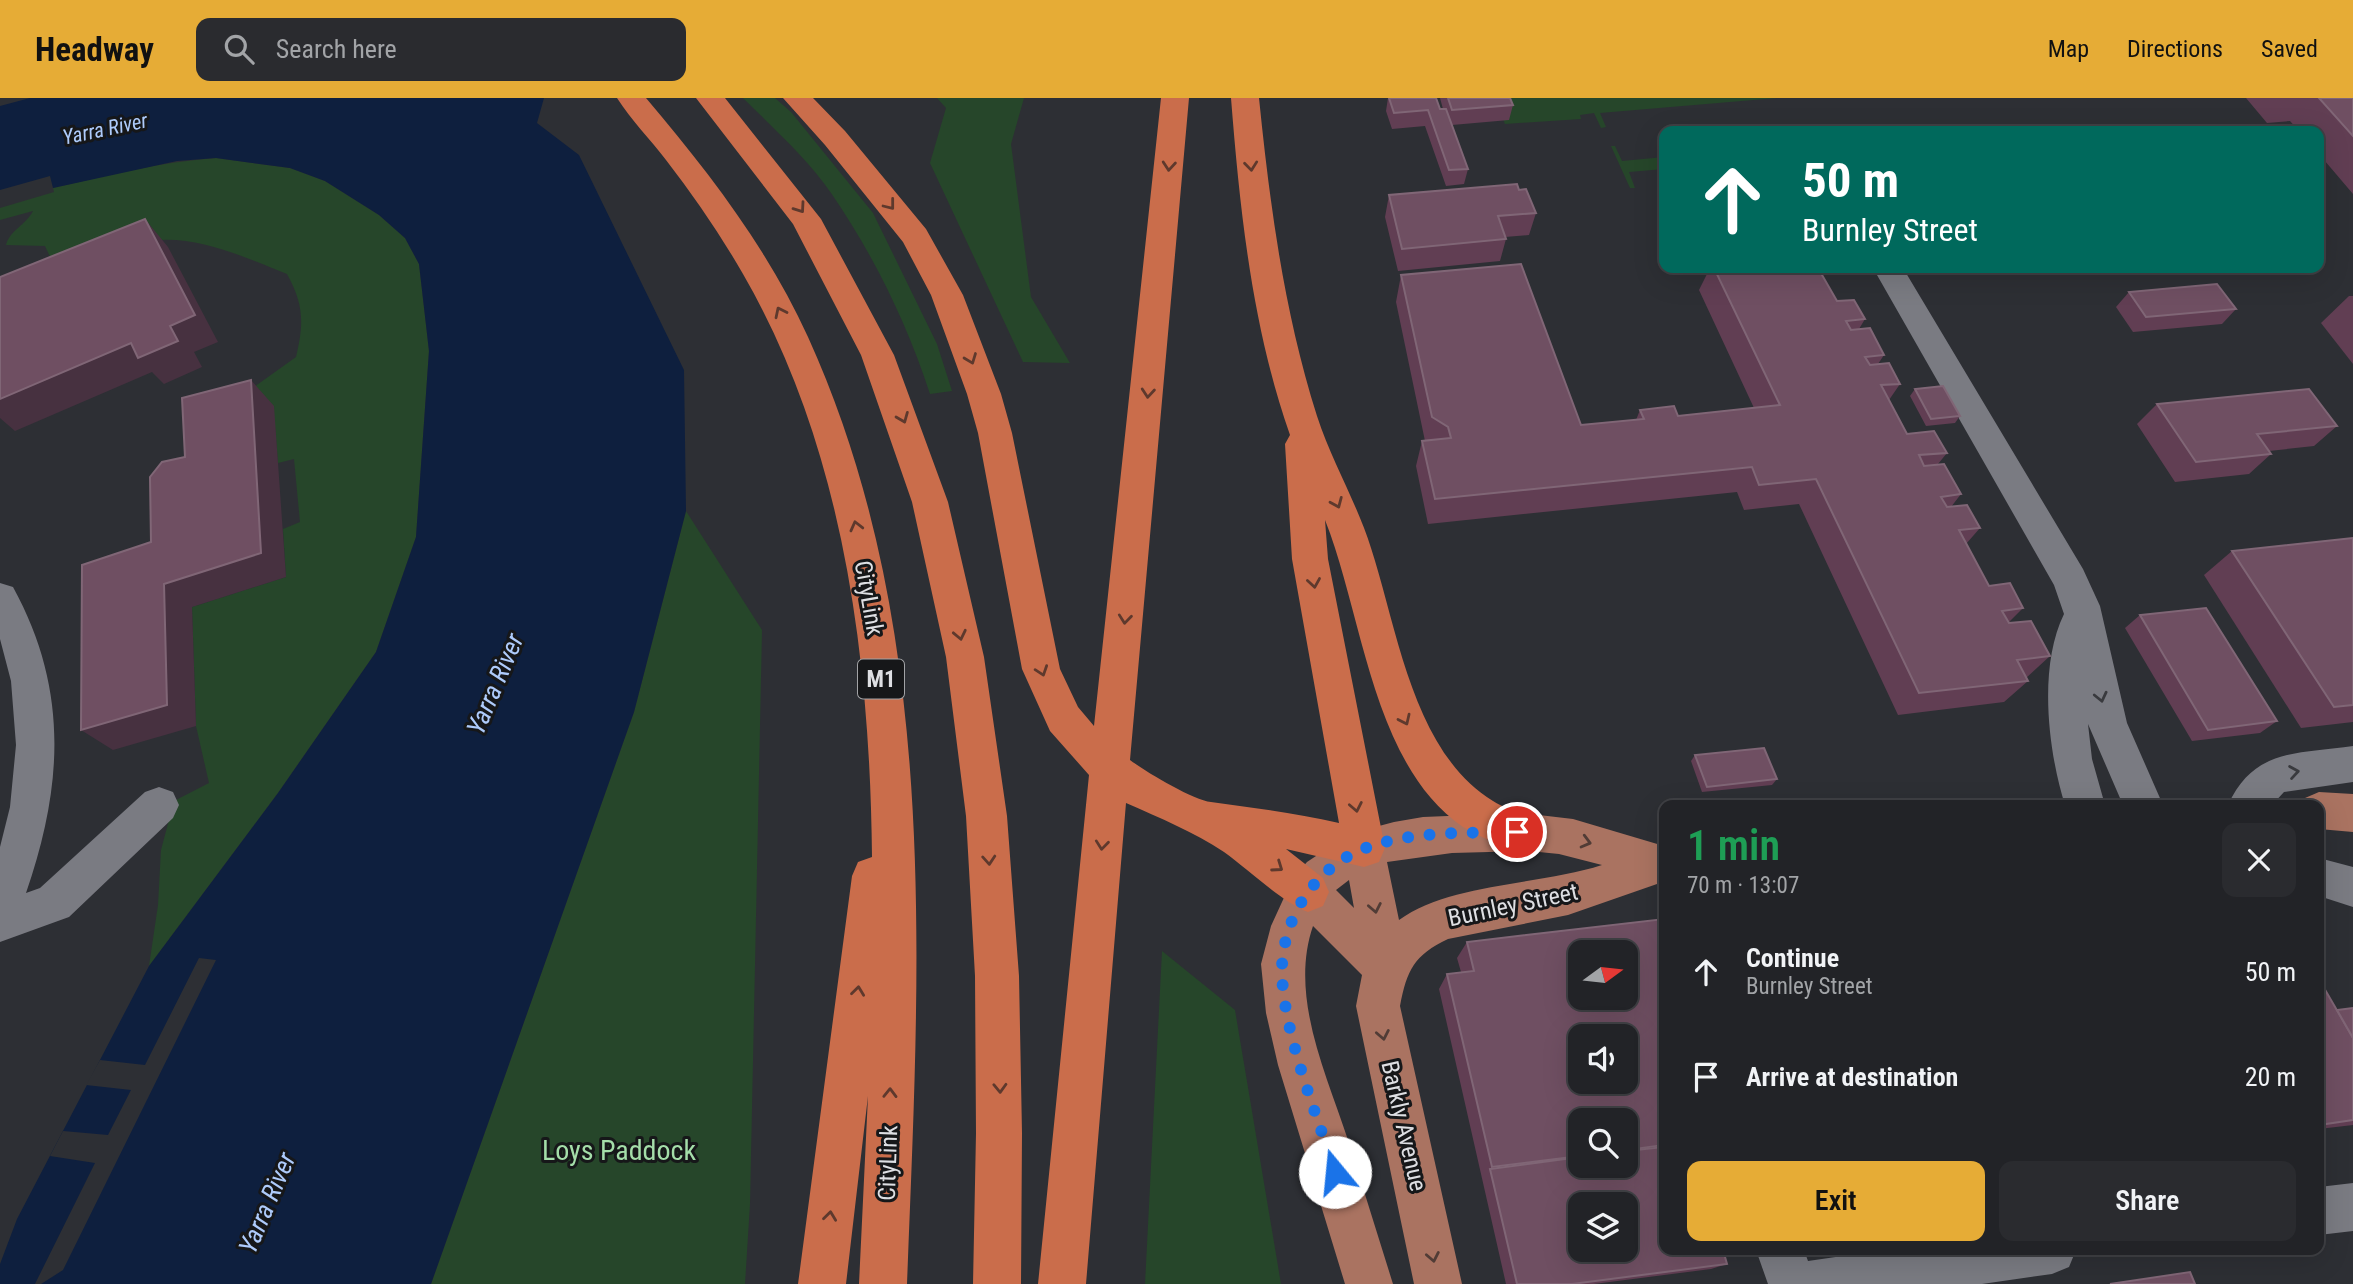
<!DOCTYPE html>
<html lang="en">
<head>
<meta charset="utf-8">
<style>
	:root { --surface:#222327; --page:#2a2b2f; --text:#f1f3f6; --muted:#a2a4a7; --line:#3f4044; --accent:#e6ac36 }
	body { margin:0; font-family:"Roboto Condensed",sans-serif; background:var(--page); color:var(--text); height:100vh; display:flex; flex-direction:column; font-size:26px; white-space:nowrap }
	* { box-sizing:border-box; margin:0 }
	p { font-size:23px; color:var(--muted) }
	.icon { flex:none; width:38px; height:38px; fill:none; stroke:currentColor; stroke-width:2; stroke-linecap:round; stroke-linejoin:round }
	.map { position:relative; flex:1; overflow:hidden }
	.side { position:absolute; left:1659px; top:702px; width:665px; height:455px; display:flex; flex-direction:column; background:var(--surface); border-radius:14px; box-shadow:0 7px 28px #0002,0 0 0 2px var(--line) }
	.side>* { flex:none }
	.banner { position:absolute; left:1659px; top:28px; width:665px; height:147px; border-radius:14px; box-shadow:0 7px 28px #0002,0 0 0 2px var(--line); background:#00695c; color:#fff; overflow:hidden }
	.needle { width:46px; rotate:75deg }
	.tools { position:absolute; left:1568px; top:842px; display:grid; gap:14px }
	.tools a { display:grid; place-items:center; width:70px; height:70px; border-radius:14px; background:var(--surface); box-shadow:0 7px 28px #0002,0 0 0 2px var(--line); font-size:35px }
	.pin { position:absolute; display:grid; place-items:center; width:60px; height:60px; color:#fff; margin:-30px; border:4px solid #fff; border-radius:50%; box-shadow:0 2px 7px #0007 }
	.me { position:absolute; width:77px; margin:-38px; rotate:343deg; stroke-linejoin:round; filter:drop-shadow(0 0 5px #0008) }
	.turn { display:flex; align-items:center; gap:24px; height:147px; padding:0 28px; font-size:32px }
	.turn .icon { width:91px; height:91px; stroke-width:2.5 }
	.turn b { display:block; font-size:49px; line-height:60px }
	.round { display:grid; place-items:center; flex:none; width:74px; height:74px; border-radius:14px; background:var(--page) }
	.headline { display:flex; align-items:center; justify-content:space-between; height:119px; padding:0 28px }
	h1 { font-size:42px; font-weight:600; line-height:52px; color:#1e9e55 }
	.button { display:flex; gap:14px; margin-top:auto; padding:14px 28px }
	.button a { flex:1; height:80px; border-radius:14px; background:var(--accent); color:#111; font-size:28px; font-weight:600; line-height:80px; text-align:center }
	.button a+a { background:var(--page); color:var(--text) }
	ul { padding:0; list-style:none }
	li { display:flex; align-items:center; gap:21px; height:105px; padding:0 28px }
	li div { flex:1 }
	li b { display:block; font-size:26px }
	li em { font-style:normal }
	header { display:flex; align-items:center; gap:42px; box-sizing:border-box; height:98px; padding:0 35px; background:var(--accent); color:#111 }
	header strong { font-size:33px }
	nav { display:flex; gap:38px; margin-inline-start:auto; font-size:24px }
	.search { width:490px; height:63px; background:var(--page); display:flex; align-items:center; gap:18px; box-sizing:border-box; padding:0 24px; border-radius:14px; color:var(--muted); font-size:26px }
	.map>svg:first-child { display:block }
</style>
</head>
<body>
<header>
<strong>Headway</strong>
<div class="search"><svg class="icon" aria-label="search" viewBox="0 0 24 24"><circle cx="10" cy="10" r="6"/><path d="M15 15l6 6"/></svg>Search here</div>
<nav><a>Map</a><a>Directions</a><a>Saved</a></nav>
</header>
<div class="map">
<svg width="2353" height="1186" viewBox="0 0 2353 1186">
	<rect width="100%" height="100%" fill="#2d2f34"/>
	<!-- green -->
	<g fill="#26462a">
		<path d="M 743,0 L 775,0 L 791,14 L 873,115 L 937,246 L 952,293 L 930,296 C 907,225 873,156 831,95 C 807,60 773,30 743,0 Z"/>
		<polygon points="937,0 1024,0 1011,46 1031,199 1070,265 1023,264 930,65 946,10"/>
		<polygon points="1494,0 1777,0 1600,15 1606,29 1601,30 1594,15 1580,17 1581,21 1505,26"/>
		<polygon points="1611,48 1615,48 1622,63 1664,59 1664,71 1629,74 1635,90 1630,90"/>
		<path d="M 216,60 L 290,70 L 325,83 L 379,117 L 405,140 L 419,166 L 429,253 L 416,439 L 376,554 L 278,695 L 149,868 L 158,807 L 161,752 L 174,703 L 209,685 L 196,628 L 192,509 L 286,479 L 283,431 L 300,424 L 294,361 L 278,365 L 275,329 L 254,289 L 296,259 C 304,225 304,207 287,176 C 239,157 181,129 130,148 C 106,157 83,169 60,180 L 45,148 L 6,147 C 10,132 26,127 33,113 L 0,122 L 0,110 L 54,94 L 53,90 C 107,77 161,64 216,60 Z"/>
		<polygon points="686,413 762,532 750,1106 745,1186 431,1186 634,614"/>
		<polygon points="1162,853 1235,912 1281,1186 1145,1186"/>
	</g>
	<!-- water -->
	<polygon fill="#0e1f3e" points="30,0 544,0 537,25 579,57 684,272 686,413 634,614 431,1186 0,1186 0,1166 17,1121 149,868 278,695 376,554 416,439 429,253 419,166 405,140 379,117 325,83 290,70 216,60 177,63 53,90 50,78 0,92 0,8"/>
	<!-- pier -->
	<polygon fill="#2d2f34" points="199,860 216,862 63,1172 41,1186 35,1186 95,1065 50,1058 63,1033 108,1037 131,992 86,987 100,962 145,967"/>
	<g fill="none" stroke-linecap="round" stroke-linejoin="round">
		<!-- minor -->
		<g fill="#7a7b82" fill-rule="evenodd">
			<path d="M 1873,170 L 1903,170 L 2083,471 L 2100,508 L 2127,625 L 2163,707 L 2123,707 L 2088,626 L 2092,661 L 2105,707 L 2065,707 C 2048,653 2038,569 2064,516 L 2054,487 Z"/>
			<path d="M 0,485 L 13,489 C 69,591 63,688 26,795 L 40,790 L 145,694 L 159,689 L 173,694 L 179,707 L 173,720 L 69,819 L 0,844 L 0,749 L 10,709 L 16,647 L 11,583 L 0,541 Z"/>
			<path d="M 2353,648 L 2353,684 L 2284,694 L 2272,707 L 2228,707 C 2254,650 2298,656 2353,648 Z"/>
			<polygon points="2319,760 2353,769 2353,809 2319,798"/>
			<polygon points="2353,1085 2353,1133 2319,1137 2319,1089"/>
			<polygon points="1756,1152 1804,1152 1808,1163 1884,1152 2076,1152 2069,1169 2052,1176 1982,1186 1768,1186"/>
		</g>
		<!-- major -->
		<g fill="#aa7361" fill-rule="evenodd">
			<polygon points="2319,694 2353,696 2353,734 2319,731 2319,707 2301,707 2305,700"/>
			<path d="M 1521,715 L 1573,721 L 1664,748 L 1664,786 L 1657,786 L 1568,817 L 1448,841 C 1414,857 1407,872 1400,908 L 1462,1186 L 1414,1186 L 1356,908 L 1362,877 L 1313,828 C 1289,898 1326,975 1348,1042 C 1363,1090 1378,1138 1393,1186 L 1345,1186 L 1278,967 L 1266,915 L 1261,866 L 1271,828 L 1293,780 L 1307,764 L 1349,736 L 1394,724 L 1423,719 ZM 1529,753 L 1559,756 L 1602,767 C 1541,787 1449,785 1399,822 L 1387,764 L 1452,755 ZM 1349,782 L 1354,810 L 1336,792 Z"/>
		</g>
		<!-- highway -->
		<g fill="#ca6d4b" fill-rule="evenodd">
			<path d="M 617,0 L 646,0 C 708,73 768,151 808,239 C 942,534 919,870 907,1186 L 859,1186 L 868,998 L 846,1186 L 798,1186 L 852,778 L 858,764 L 872,759 C 870,561 844,351 743,176 C 720,136 694,98 666,62 C 650,41 631,22 617,0 Z"/>
			<polygon points="696,0 725,0 821,121 894,257 948,404 984,559 1007,718 1019,878 1022,1035 1021,1186 973,1186 976,1035 975,878 966,718 946,559 912,404 861,257 793,126"/>
			<path d="M 783,0 L 813,0 L 845,33 L 926,131 L 963,197 L 1001,296 L 1012,335 L 1060,571 L 1078,609 L 1094,628 L 1161,0 L 1189,0 L 1130,662 C 1146,674 1193,702 1211,704 C 1254,710 1296,715 1339,725 L 1292,461 L 1285,346 L 1290,337 C 1252,229 1240,113 1231,0 L 1259,0 C 1270,108 1284,214 1317,318 C 1332,364 1357,405 1371,450 C 1398,533 1413,654 1493,703 C 1504,710 1519,715 1531,721 L 1537,734 L 1531,747 L 1517,753 C 1500,746 1479,739 1463,729 C 1372,667 1363,517 1325,422 L 1328,461 L 1385,750 L 1379,764 L 1364,769 L 1286,751 L 1323,780 L 1329,794 L 1323,808 L 1308,814 C 1282,804 1249,772 1224,754 C 1194,734 1160,720 1126,705 L 1086,1186 L 1038,1186 L 1089,677 L 1050,633 L 1022,571 L 978,335 L 967,296 L 931,197 L 903,144 L 825,47 Z"/>
		</g>
	</g>
	<!-- wall -->
	<g fill="#613e53" fill-rule="evenodd">
		<polygon points="1388,0 1436,0 1440,11 1443,11 1440,0 1510,0 1513,7 1509,22 1452,27 1468,71 1464,86 1446,88 1425,28 1392,31 1386,13"/>
		<polygon points="2246,0 2353,0 2353,96 2319,56 2319,33 2299,33 2290,23 2267,25"/>
		<polygon points="1519,92 1536,115 1529,137 1505,139 1506,141 1500,163 1398,173 1385,119 1389,97"/>
		<polygon points="1710,170 1818,170 1837,203 1865,221 1859,231 1884,257 1878,266 1900,286 1889,302 1907,336 1947,355 1938,366 1961,396 1951,409 1980,430 1966,446 1989,488 2023,510 2008,525 2050,558 2026,580 2028,583 2004,604 1898,617 1799,406 1744,412 1737,394 1428,426 1416,368 1422,343 1425,343 1396,204 1401,177 1581,327 1636,322 1640,312 1678,318 1754,310 1699,192"/>
		<polygon points="2129,194 2236,211 2222,226 2133,234 2116,209"/>
		<polygon points="2349,198 2353,198 2353,266 2321,225"/>
		<polygon points="1915,291 1960,318 1955,325 1926,328 1910,298"/>
		<polygon points="2157,306 2337,328 2314,348 2269,353 2271,356 2249,376 2175,384 2137,326"/>
		<polygon points="2353,440 2353,624 2301,630 2204,477 2232,453"/>
		<polygon points="2140,517 2277,623 2260,635 2192,643 2125,530"/>
		<polygon points="1695,657 1777,681 1772,687 1702,694 1691,663"/>
		<path d="M 1664,821 L 1664,1152 L 1727,1166 L 1711,1171 L 1594,1186 L 1506,1186 L 1439,891 L 1447,876 L 1461,874 L 1457,860 L 1467,844 ZM 1580,1022 L 1626,1022 L 1626,1068 L 1580,1068 Z"/>
		<polygon points="2319,883 2337,912 2353,910 2353,1027 2319,1031"/>
		<polygon points="1808,1152 1869,1152 1810,1159"/>
	</g>
	<!-- shaded-wall -->
	<g fill="#473140">
		<polygon points="145,121 168,149 218,244 194,254 202,269 164,286 152,274 15,333 0,320 0,301 170,228"/>
		<polygon points="251,282 274,308 286,479 192,509 196,628 113,652 81,632 164,486"/>
	</g>
	<!-- building -->
	<g fill="#6f4f62" stroke="#806676" stroke-width="2" fill-rule="evenodd">
		<polygon points="1389,0 1436,0 1440,11 1446,11 1468,71 1449,72 1428,12 1394,15"/>
		<polygon points="1448,0 1510,0 1513,7 1452,12"/>
		<polygon points="2319,0 2353,0 2353,38"/>
		<polygon points="1517,86 1519,92 1526,91 1536,115 1498,118 1506,141 1402,151 1389,97"/>
		<polygon points="145,121 195,217 170,228 178,243 138,260 131,245 0,301 0,179"/>
		<polygon points="1521,166 1581,327 1644,321 1640,312 1674,308 1678,318 1780,307 1714,170 1818,170 1837,203 1854,202 1865,221 1846,223 1851,232 1870,230 1884,257 1865,259 1870,267 1889,265 1900,286 1881,287 1907,336 1934,333 1947,355 1919,357 1924,368 1944,366 1961,396 1941,399 1947,409 1967,407 1980,430 1959,432 1989,488 2010,485 2023,510 2002,513 2009,525 2031,523 2050,558 2017,562 2028,583 1919,595 1816,381 1759,387 1752,369 1435,401 1422,343 1451,340 1448,329 1432,319 1401,177"/>
		<polygon points="2217,186 2236,211 2146,219 2129,194"/>
		<polygon points="251,282 261,455 164,486 167,607 81,632 82,467 151,444 150,379 162,364 185,359 182,300"/>
		<polygon points="1943,288 1960,318 1931,321 1915,291"/>
		<polygon points="2309,291 2337,328 2257,336 2271,356 2196,364 2157,306"/>
		<polygon points="2353,440 2353,607 2334,609 2232,453"/>
		<polygon points="2206,510 2277,623 2208,632 2140,517"/>
		<polygon points="1764,650 1777,681 1707,689 1695,657"/>
		<path d="M 1664,821 L 1664,1047 L 1635,1051 L 1629,1029 L 1626,1030 L 1626,1022 L 1580,1022 L 1580,1058 L 1492,1069 L 1447,876 L 1474,873 L 1467,844 ZM 1580,854 L 1626,854 L 1626,900 L 1580,900 ZM 1580,938 L 1626,938 L 1626,984 L 1580,984 Z"/>
		<polygon points="2319,883 2320,883 2353,940 2353,1022 2319,1027"/>
		<polygon points="2353,910 2353,940 2337,912"/>
		<path d="M 1664,1049 L 1664,1152 L 1723,1152 L 1727,1166 L 1572,1186 L 1517,1186 L 1490,1071 L 1580,1059 L 1580,1068 L 1626,1068 L 1626,1053 ZM 1580,1106 L 1626,1106 L 1626,1152 L 1580,1152 Z"/>
		<polygon points="2190,1174 2195,1186 2110,1186"/>
	</g>
	<!-- one-way arrows -->
	<defs><path id="oneway-chevron" d="M-2-3.5L2.5 0L-2 3.5" fill="none" stroke-width="1.6" stroke-linecap="round" stroke-linejoin="round" transform="scale(1.75)"/></defs>
	<g stroke="#5e392d">
		<use href="#oneway-chevron" transform="translate(1169 68) rotate(95)"/>
		<use href="#oneway-chevron" transform="translate(1251 68) rotate(84)"/>
		<use href="#oneway-chevron" transform="translate(890 107) rotate(52)"/>
		<use href="#oneway-chevron" transform="translate(800 110) rotate(55)"/>
		<use href="#oneway-chevron" transform="translate(780 214) rotate(-116)"/>
		<use href="#oneway-chevron" transform="translate(971 261) rotate(69)"/>
		<use href="#oneway-chevron" transform="translate(1148 295) rotate(95)"/>
		<use href="#oneway-chevron" transform="translate(903 320) rotate(68)"/>
		<use href="#oneway-chevron" transform="translate(1337 405) rotate(67)"/>
		<use href="#oneway-chevron" transform="translate(856 428) rotate(-104)"/>
		<use href="#oneway-chevron" transform="translate(1314 485) rotate(81)"/>
		<use href="#oneway-chevron" transform="translate(1125 521) rotate(96)"/>
		<use href="#oneway-chevron" transform="translate(960 537) rotate(78)"/>
		<use href="#oneway-chevron" transform="translate(1042 573) rotate(71)"/>
		<use href="#oneway-chevron" transform="translate(1405 622) rotate(65)"/>
		<use href="#oneway-chevron" transform="translate(1356 709) rotate(79)"/>
		<use href="#oneway-chevron" transform="translate(1102 747) rotate(96)"/>
		<use href="#oneway-chevron" transform="translate(989 762) rotate(86)"/>
		<use href="#oneway-chevron" transform="translate(1278 769) rotate(35)"/>
		<use href="#oneway-chevron" transform="translate(858 893) rotate(-83)"/>
		<use href="#oneway-chevron" transform="translate(1000 990) rotate(88)"/>
		<use href="#oneway-chevron" transform="translate(890 995) rotate(-89)"/>
		<use href="#oneway-chevron" transform="translate(830 1118) rotate(-83)"/>
	</g>
	<g stroke="#393a3e">
		<use href="#oneway-chevron" transform="translate(2101 599) rotate(77)"/>
		<use href="#oneway-chevron" transform="translate(2294 674) rotate(-9)"/>
	</g>
	<g stroke="#513c36">
		<use href="#oneway-chevron" transform="translate(1586 744) rotate(15)"/>
		<use href="#oneway-chevron" transform="translate(1375 810) rotate(79)"/>
		<use href="#oneway-chevron" transform="translate(1383 937) rotate(79)"/>
		<use href="#oneway-chevron" transform="translate(1433 1159) rotate(79)"/>
	</g>
	<g fill="none" stroke-linecap="round" stroke-linejoin="round">
		<!-- route -->
		<path stroke="#1a73e8" stroke-width="12" stroke-dasharray="0 21.6" d="M 1335,1074 C 1316,1014 1285,939 1282,878 C 1280,819 1318,764 1374,747 C 1418,733 1471,735 1517,734"/>
	</g>
	<g text-anchor="middle" dominant-baseline="central" stroke-width="6" stroke-linejoin="round" paint-order="stroke">
		<!-- far-water labels -->
		<g font-size="21" font-style="italic" fill="#aecbfb" stroke="#161719">
			<text transform="translate(105 31) rotate(-12)">Yarra River</text>
		</g>
		<!-- shield labels -->
		<rect fill="#161719" stroke="#a2a3a6" stroke-width="2" x="858" y="561.5" width="46" height="39" rx="5"/>
		<g font-size="23" font-weight="bold" fill="#dedfe3">
			<text x="881" y="581">M1</text>
		</g>
		<!-- street labels -->
		<g font-size="24" fill="#dedfe3" stroke="#161719">
			<text transform="translate(869 500) rotate(80)">CityLink</text>
			<text transform="translate(1513 807) rotate(-12)">Burnley Street</text>
			<text transform="translate(1404 1028) rotate(77)">Barkly Avenue</text>
			<text transform="translate(888 1065) rotate(-88)">CityLink</text>
		</g>
		<!-- water labels -->
		<g font-size="26" font-style="italic" fill="#aecbfb" stroke="#161719">
			<text transform="translate(495 586) rotate(-67)">Yarra River</text>
			<text transform="translate(267 1105) rotate(-67)">Yarra River</text>
		</g>
		<!-- near-park labels -->
		<g font-size="28" fill="#a4dea9" stroke="#161719">
			<text x="619" y="1052">Loys Paddock</text>
		</g>
	</g>
</svg>
<div class="tools">
<a><svg class="needle" viewBox="-14 -14 28 28"><path d="M0-13l5 13h-10z" fill="#e53935"/><path d="M0 13l5-13h-10z" fill="#a2a4a7"/></svg></a>
<a><svg class="icon" aria-label="sound" viewBox="0 0 24 24"><path d="M4 9h4l5-4v14l-5-4H4zM17 9q2 3 0 6"/></svg></a>
<a><svg class="icon" aria-label="search" viewBox="0 0 24 24"><circle cx="10" cy="10" r="6"/><path d="M15 15l6 6"/></svg></a>
<a><svg class="icon" aria-label="layers" viewBox="0 0 24 24"><path d="M12 4l9 5-9 5-9-5zM3 14l9 5 9-5"/></svg></a>
</div>
<div class="pin" style="left:1517px;top:734px;background:#d93025"><svg class="icon" aria-label="arrive" viewBox="0 0 24 24"><path d="M6 21V4h12l-3 4 3 4H6"/></svg></div>
<svg class="me" style="left:1335px;top:1074px" viewBox="-20 -20 40 40"><circle r="19" fill="#fff"/><path d="M0-13L10 11 0 6-10 11z" fill="#1a73e8"/></svg>
<div class="banner">
<div class="turn"><svg class="icon" aria-label="ahead" viewBox="0 0 24 24"><path d="M12 20V5M6 11l6-6 6 6"/></svg><div><b>50 m</b>Burnley Street</div></div>
</div>
<section class="side">
<div class="headline"><div><h1>1 min</h1><p>70 m · 13:07</p></div><a class="round"><svg class="icon" aria-label="close" viewBox="0 0 24 24"><path d="M6 6l12 12M18 6L6 18"/></svg></a></div>
<ul>
<li><svg class="icon" aria-label="ahead" viewBox="0 0 24 24"><path d="M12 20V5M6 11l6-6 6 6"/></svg><div><b>Continue</b><p>Burnley Street</p></div><em>50 m</em></li>
<li><svg class="icon" aria-label="arrive" viewBox="0 0 24 24"><path d="M6 21V4h12l-3 4 3 4H6"/></svg><div><b>Arrive at destination</b></div><em>20 m</em></li>
</ul>
<div class="button"><a>Exit</a><a>Share</a></div>
</section>
</div>
</body>
</html>
